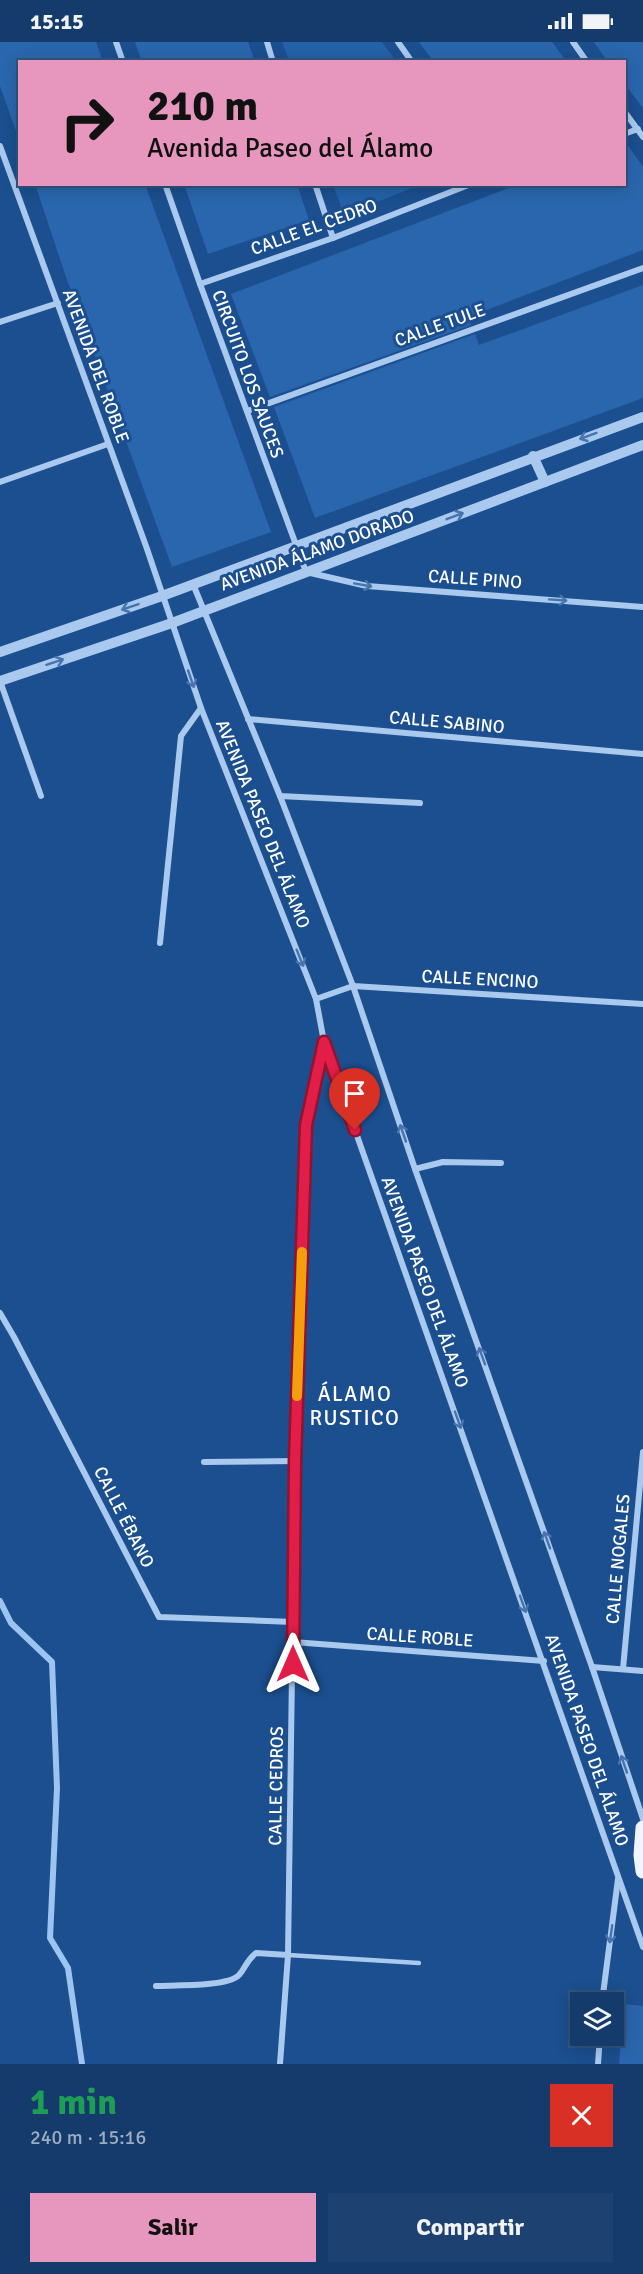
<!DOCTYPE html>
<html lang="es">
<head>
<meta charset="utf-8">
<style>
	:root { --surface:#143b6b; --page:#1d4271; --text:#f1f3f6; --muted:#9dadc1; --line:#33557e; --accent:#e797bd }
	body { margin:0; font-family:Signika,sans-serif; background:var(--page); color:var(--text); height:100vh; display:flex; flex-direction:column; font-size:22px; white-space:nowrap }
	* { box-sizing:border-box; margin:0 }
	p { font-size:20px; color:var(--muted) }
	.icon { flex:none; width:33px; height:33px; fill:none; stroke:currentColor; stroke-width:2; stroke-linecap:round; stroke-linejoin:round }
	.map { position:relative; height:2022px; overflow:hidden }
	.details { display:flex; flex-direction:column; background:var(--surface); flex:1 }
	.details>* { flex:none }
	.top-card { position:absolute; left:18px; top:18px; width:608px; height:126px; border-radius:0px; box-shadow:0 3px 15px #0003,0 0 0 2px var(--line); background:#e797bd; color:#111; overflow:hidden }
	.controls { position:absolute; left:570px; top:1950px; display:grid; gap:12px }
	.controls a { display:grid; place-items:center; width:54px; height:54px; border-radius:0px; background:var(--surface); box-shadow:0 3px 15px #0003,0 0 0 2px var(--line); font-size:30px }
	.pin { position:absolute; display:grid; place-items:center; width:51px; height:51px; color:#fff; margin:-62px -26px; border-radius:50% 50% 50% 0; rotate:-45deg; box-shadow:0 0 6px #0007 }
	.pin .icon { rotate:45deg }
	.me { position:absolute; width:66px; margin:-33px; rotate:0deg; stroke-linejoin:round; filter:drop-shadow(0 0 4px #0008) }
	.turn { display:flex; align-items:center; gap:21px; height:126px; padding:0 30px; font-size:27px }
	.turn .icon { width:78px; height:78px; stroke-width:2.5 }
	.turn b { display:block; font-size:42px; line-height:51px }
	.round { display:grid; place-items:center; flex:none; width:63px; height:63px; border-radius:0px; background:var(--page) }
	.overview { display:flex; align-items:center; justify-content:space-between; height:102px; padding:0 30px }
	h1 { font-size:36px; font-weight:800; line-height:45px; color:#1e9e55 }
	.cta { display:flex; gap:12px; margin-top:auto; padding:12px 30px }
	.cta a { flex:1; height:69px; border-radius:0px; background:var(--accent); color:#111; font-size:24px; font-weight:800; line-height:69px; text-align:center }
	.cta a+a { background:var(--page); color:var(--text) }
	.status { display:flex; justify-content:space-between; align-items:center; height:42px; padding:0 30px; background:var(--surface); direction:ltr }
	.status svg { height:16px; fill:currentColor }
	.map>svg:first-child { display:block }
</style>
</head>
<body>
<div class="status"><b>15:15</b><svg viewBox="0 0 49 12"><path d="M0 12V9h3v3zM5 12V6h3v6zM10 12V3h3v9zM15 12V0h3v12zM26 1h20v11H26zM47 4h2v5h-2z"/></svg></div>
<div class="map">
<svg width="643" height="2022" viewBox="0 0 643 2022">
	<rect width="100%" height="100%" fill="#1b4f8f"/>
	<!-- green -->
	<g fill="#2461a8">
		<polygon points="282,0 382,0 396,19 289,19"/>
		<polygon points="333,143 333,142 420,143 344,173"/>
	</g>
	<g fill="none" stroke-linecap="round" stroke-linejoin="round">
		<!-- stream -->
		<polyline stroke="#9cc4f0" stroke-width="6" points="0,1559 11,1581 52,1620 57,1746 50,1896 68,1926 82,2022"/>
	</g>
	<!-- building -->
	<g fill="#2a66ad">
		<polygon points="0,0 96,0 103,20 20,20 20,92 17,92 0,44"/>
		<polygon points="135,0 248,0 255,20 142,20"/>
		<polygon points="419,0 552,0 567,20 434,20"/>
		<polygon points="594,0 643,0 643,66 624,41 624,20 608,20"/>
		<polygon points="624,98 643,125 643,208 468,275 471,283 270,355 231,252 519,142 624,142"/>
		<polygon points="35,142 145,142 271,490 172,525 66,235"/>
		<polygon points="184,142 297,142 309,178 208,212"/>
		<polygon points="643,243 643,356 315,476 274,365 475,292 479,303"/>
		<polygon points="624,1962 643,1964 643,2022 619,2022"/>
	</g>
	<g fill="none" stroke-linecap="round" stroke-linejoin="round">
		<!-- service -->
		<polyline stroke="#a9c9ee" stroke-width="4.5" points="288,1913 419,1921"/>
		<!-- minor -->
		<g stroke="#a9c9ee" stroke-width="6">
			<polyline points="116,0 123,20"/>
			<polyline points="267,0 273,20"/>
			<polyline points="398,0 412,20"/>
			<polyline points="573,0 587,20"/>
			<polyline points="624,69 643,95"/>
			<polyline points="624,92 638,87"/>
			<polyline points="0,104 146,504 201,666 316,957 324,1000 643,1905"/>
			<polyline points="165,142 200,242 306,530 367,544 643,565"/>
			<polyline points="315,142 333,196"/>
			<polyline points="200,242 333,196 471,142"/>
			<polyline points="0,280 58,261"/>
			<polyline points="247,369 643,226"/>
			<polyline points="0,440 108,402"/>
			<polyline points="193,542 280,754 353,944 415,1127 592,1625 643,1777"/>
			<polyline points="0,639 41,754"/>
			<polyline points="248,677 643,712"/>
			<polyline points="280,754 420,761"/>
			<polyline points="160,901 181,694 201,666"/>
			<polyline points="316,957 353,944 643,962"/>
			<polyline points="415,1127 443,1120 501,1121"/>
			<polyline points="0,1271 14,1295 159,1575 293,1580"/>
			<polyline points="204,1420 295,1419"/>
			<polyline points="293,1600 544,1619"/>
			<polyline points="592,1625 643,1629"/>
			<polyline points="623,1627 643,1410"/>
			<path d="M 156,1944 C 173,1943 228,1945 239,1933 C 246,1925 246,1919 256,1911 L 288,1913"/>
			<polyline points="602,1960 618,1837"/>
			<polyline points="280,2022 288,1913 295,1419 306,1083 323,1002"/>
			<polyline points="598,2022 600,1994"/>
		</g>
		<!-- tertiary -->
		<g stroke="#a9c9ee" stroke-width="10">
			<polyline points="533,414 545,440"/>
			<polyline points="0,610 162,554 643,375"/>
			<polyline points="0,639 172,581 643,403"/>
		</g>
		<!-- primary -->
		<polyline stroke="#f0f6ff" stroke-width="15" points="643,1786 641,1813 643,1829"/>
	</g>
	<!-- one-way arrows -->
	<defs><path id="oneway-shaft" d="M-6 0H5M1.5-3L5.5 0L1.5 3" fill="none" stroke-width="1.6" stroke-linecap="round" stroke-linejoin="round" transform="scale(1.5)"/></defs>
	<g stroke="#4674ac">
		<use href="#oneway-shaft" transform="translate(588 394) rotate(160)"/>
		<use href="#oneway-shaft" transform="translate(455 474) rotate(-21)"/>
		<use href="#oneway-shaft" transform="translate(363 543) rotate(10)"/>
		<use href="#oneway-shaft" transform="translate(558 558) rotate(4)"/>
		<use href="#oneway-shaft" transform="translate(130 565) rotate(161)"/>
		<use href="#oneway-shaft" transform="translate(55 620) rotate(-18)"/>
		<use href="#oneway-shaft" transform="translate(191 637) rotate(71)"/>
		<use href="#oneway-shaft" transform="translate(300 916) rotate(68)"/>
		<use href="#oneway-shaft" transform="translate(403 1091) rotate(-109)"/>
		<use href="#oneway-shaft" transform="translate(482 1314) rotate(-110)"/>
		<use href="#oneway-shaft" transform="translate(458 1378) rotate(70)"/>
		<use href="#oneway-shaft" transform="translate(547 1498) rotate(-110)"/>
		<use href="#oneway-shaft" transform="translate(523 1562) rotate(70)"/>
		<use href="#oneway-shaft" transform="translate(624 1722) rotate(-109)"/>
		<use href="#oneway-shaft" transform="translate(611 1892) rotate(98)"/>
	</g>
	<g fill="none" stroke-linecap="round" stroke-linejoin="round">
		<!-- route casing -->
		<g stroke="#92132f" stroke-width="15">
			<polyline id="route" points="293,1622 295,1419 306,1083 324,1000 355,1088"/>
		</g>
		<!-- route -->
		<use href="#route" stroke="#e11d48" stroke-width="10"/>
		<!-- slow -->
		<polyline stroke="#f59e0b" stroke-width="10" points="297,1354 302,1210"/>
	</g>
	<g text-anchor="middle" dominant-baseline="central" stroke-width="6" stroke-linejoin="round" paint-order="stroke">
		<!-- street labels -->
		<g font-size="18" fill="#fff" stroke="#1b4f8f">
			<text transform="translate(314 185) rotate(-20)">CALLE EL CEDRO</text>
			<text transform="translate(440 283) rotate(-20)">CALLE TULE</text>
			<text transform="translate(96 324) rotate(70)">AVENIDA DEL ROBLE</text>
			<text transform="translate(248 332) rotate(70)">CIRCUITO LOS SAUCES</text>
			<text transform="translate(317 508) rotate(-20)">AVENIDA ÁLAMO DORADO</text>
			<text transform="translate(475 537) rotate(4)">CALLE PINO</text>
			<text transform="translate(447 680) rotate(5)">CALLE SABINO</text>
			<text transform="translate(263 782) rotate(68)">AVENIDA PASEO DEL ÁLAMO</text>
			<text transform="translate(480 937) rotate(3)">CALLE ENCINO</text>
			<text transform="translate(425 1240) rotate(70)">AVENIDA PASEO DEL ÁLAMO</text>
			<text transform="translate(124 1475) rotate(63)">CALLE ÉBANO</text>
			<text transform="translate(618 1517) rotate(-85)">CALLE NOGALES</text>
			<text transform="translate(420 1595) rotate(4)">CALLE ROBLE</text>
			<text transform="translate(587 1698) rotate(71)">AVENIDA PASEO DEL ÁLAMO</text>
			<text transform="translate(276 1744) rotate(-89)">CALLE CEDROS</text>
		</g>
		<!-- quarter labels -->
		<g font-size="21" letter-spacing="1.5" fill="#fff" stroke="#1b4f8f">
			<text x="355" y="1352">ÁLAMO<tspan x="355" dy="24">RUSTICO</tspan></text>
		</g>
	</g>
</svg>
<div class="controls">
<a><svg class="icon" aria-label="layers" viewBox="0 0 24 24"><path d="M12 4l9 5-9 5-9-5zM3 14l9 5 9-5"/></svg></a>
</div>
<div class="pin" style="left:355px;top:1088px;background:#d93025"><svg class="icon" aria-label="arrive" viewBox="0 0 24 24"><path d="M6 21V4h12l-3 4 3 4H6"/></svg></div>
<svg class="me" style="left:293px;top:1622px" viewBox="-20 -20 40 40"><path d="M0-17L14 15 0 8-14 15z" fill="#e11d48" stroke="#fff" stroke-width="4"/></svg>
<div class="top-card">
<div class="turn"><svg class="icon" aria-label="right" viewBox="0 0 24 24"><path d="M7 20v-9h11M14 6l5 5-5 5"/></svg><div><b>210 m</b>Avenida Paseo del Álamo</div></div>
</div>
</div>
<section class="details">
<div class="overview"><div><h1>1 min</h1><p>240 m · 15:16</p></div><a class="round" style="background:#d93025;color:#fff"><svg class="icon" aria-label="close" viewBox="0 0 24 24"><path d="M6 6l12 12M18 6L6 18"/></svg></a></div>
<div class="cta"><a>Salir</a><a>Compartir</a></div>
</section>
</body>
</html>
